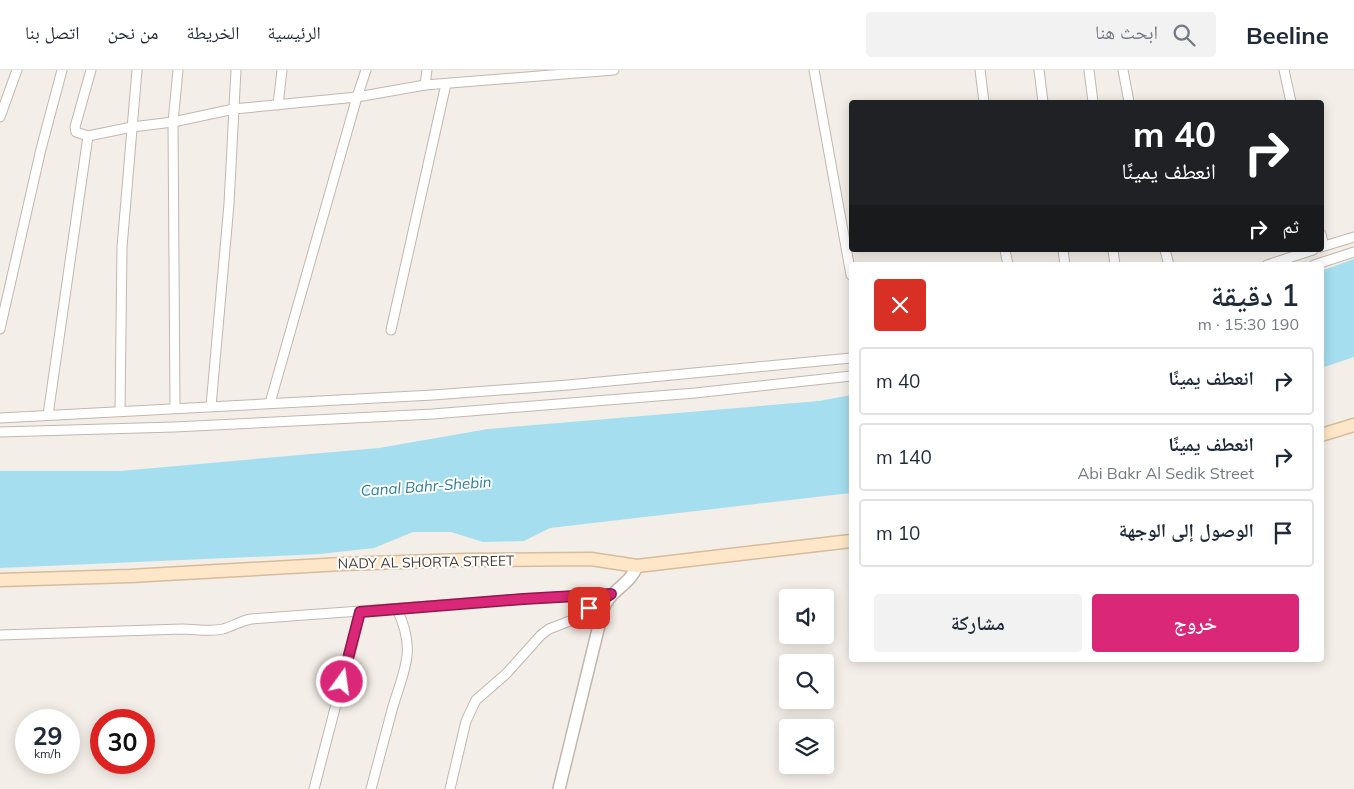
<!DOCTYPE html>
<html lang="ar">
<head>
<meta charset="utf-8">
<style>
	:root { --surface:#fff; --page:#f2f2f3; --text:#1f2937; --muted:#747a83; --line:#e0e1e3; --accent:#db2777 }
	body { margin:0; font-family:Mulish,"Noto Naskh Arabic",sans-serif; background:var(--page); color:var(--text); direction:rtl; height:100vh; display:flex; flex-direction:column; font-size:19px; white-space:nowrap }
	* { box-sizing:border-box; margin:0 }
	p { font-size:16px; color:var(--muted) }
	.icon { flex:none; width:28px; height:28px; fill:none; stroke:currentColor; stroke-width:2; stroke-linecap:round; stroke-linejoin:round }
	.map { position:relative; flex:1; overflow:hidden; direction:ltr }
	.side { position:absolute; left:849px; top:192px; width:475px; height:400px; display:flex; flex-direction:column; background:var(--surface); border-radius:5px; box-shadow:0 2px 12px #0003; direction:rtl }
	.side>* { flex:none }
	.banner { position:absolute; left:849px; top:30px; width:475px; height:152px; border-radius:5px; box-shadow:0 2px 12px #0003; direction:rtl; background:#202124; color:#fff; overflow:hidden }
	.buttons { position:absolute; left:779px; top:519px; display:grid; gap:10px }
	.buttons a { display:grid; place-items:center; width:55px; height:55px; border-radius:5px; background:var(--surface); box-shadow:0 2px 12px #0003; font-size:25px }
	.speed { position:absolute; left:15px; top:639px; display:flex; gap:10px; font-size:25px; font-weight:700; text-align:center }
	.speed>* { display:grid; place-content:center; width:65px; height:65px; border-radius:50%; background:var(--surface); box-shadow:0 2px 12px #0003; line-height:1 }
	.speed small { font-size:12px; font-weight:400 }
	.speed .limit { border:8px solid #d22; background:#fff; color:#111 }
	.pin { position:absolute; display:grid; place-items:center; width:42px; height:42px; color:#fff; margin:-21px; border-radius:10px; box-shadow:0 2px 8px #0006 }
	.me { position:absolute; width:55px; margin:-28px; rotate:14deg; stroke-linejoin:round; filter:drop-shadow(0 0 4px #0008) }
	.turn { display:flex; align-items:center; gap:18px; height:105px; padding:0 25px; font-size:22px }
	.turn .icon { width:65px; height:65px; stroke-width:2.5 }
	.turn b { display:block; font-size:35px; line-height:42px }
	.then { display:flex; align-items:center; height:48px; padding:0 25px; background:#0003; gap:10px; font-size:19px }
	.round { display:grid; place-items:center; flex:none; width:52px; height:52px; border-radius:5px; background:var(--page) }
	.overview { display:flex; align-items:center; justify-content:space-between; height:85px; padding:0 25px }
	h1 { font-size:30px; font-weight:600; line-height:38px }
	.primary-button { display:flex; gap:10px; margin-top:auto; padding:10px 25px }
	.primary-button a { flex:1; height:58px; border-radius:5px; background:var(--accent); color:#fff; font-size:20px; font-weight:600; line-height:58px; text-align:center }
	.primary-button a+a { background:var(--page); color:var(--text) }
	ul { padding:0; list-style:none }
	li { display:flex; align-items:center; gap:15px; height:68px; margin:0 10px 8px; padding:0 15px; border:2px solid var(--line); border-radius:5px }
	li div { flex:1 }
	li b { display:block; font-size:19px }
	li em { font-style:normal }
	header { display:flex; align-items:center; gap:30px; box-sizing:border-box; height:70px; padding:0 25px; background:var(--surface); border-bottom:1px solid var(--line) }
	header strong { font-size:24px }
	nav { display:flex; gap:28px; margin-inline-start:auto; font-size:18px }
	.search { width:350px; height:45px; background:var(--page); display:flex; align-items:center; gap:12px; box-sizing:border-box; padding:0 18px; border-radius:5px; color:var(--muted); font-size:19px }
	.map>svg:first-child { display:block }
</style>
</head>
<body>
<header>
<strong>Beeline</strong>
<div class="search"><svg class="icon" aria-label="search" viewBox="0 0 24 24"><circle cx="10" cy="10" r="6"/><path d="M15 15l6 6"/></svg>ابحث هنا</div>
<nav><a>الرئيسية</a><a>الخريطة</a><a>من نحن</a><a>اتصل بنا</a></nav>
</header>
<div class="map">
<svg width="1354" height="719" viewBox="0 0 1354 719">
	<rect width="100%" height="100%" fill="#f4eee8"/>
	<!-- water -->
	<g fill="#a5deef">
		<polygon points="1354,189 1354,287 1321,298 1321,201"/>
		<polygon points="851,325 851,423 550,458 524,471 483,472 451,462 413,462 374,478 320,484 0,498 0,401 120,401 379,378 488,359 819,331"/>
	</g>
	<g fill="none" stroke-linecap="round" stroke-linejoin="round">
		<!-- minor casing -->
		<g stroke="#c2b7ae" stroke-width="11">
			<g id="minor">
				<polyline points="814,0 851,205"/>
				<polyline points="980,0 984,32"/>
				<polyline points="1039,0 1043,32"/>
				<polyline points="1089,0 1093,32"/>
				<polyline points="1123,0 1129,32"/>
				<polyline points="1284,0 1291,32"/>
				<polyline points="425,15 427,0"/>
				<polyline points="278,35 282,0"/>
				<polyline points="0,47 17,0"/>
				<polyline points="88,66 132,57 173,52 234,39 357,27 425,15 614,0"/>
				<polyline points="1321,164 1324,176"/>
				<polyline points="1321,177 1354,167"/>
				<polyline points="1005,180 1008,195"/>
				<polyline points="1063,180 1065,195"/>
				<polyline points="1113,180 1115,195"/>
				<polyline points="1165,180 1169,195"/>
				<polyline points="1267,195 1313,180"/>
				<polyline points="1314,195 1354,182"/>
				<polyline points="0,259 41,79 62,0"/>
				<polyline points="391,260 446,14"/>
				<polyline points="270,333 357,27 366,0"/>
				<polyline points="211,336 229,134 236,0"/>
				<polyline points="175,338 173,52 178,0"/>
				<polyline points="120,340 122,177 137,0"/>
				<polyline points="48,345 88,66 76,62 75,57 91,0"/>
				<polyline points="0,348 433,325 568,315 851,288"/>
				<polyline points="0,362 174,357 433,344 695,323 851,306"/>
				<path d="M 0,565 L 182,559 C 195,559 210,562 223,559 C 233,556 241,551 251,549 L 523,529 L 611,524"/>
				<polyline points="314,719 360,542"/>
				<path d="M 371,719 C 378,693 385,666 392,640 C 404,598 417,582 397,539"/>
				<polyline points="450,719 466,651 476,630 506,604 541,565 549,559 580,547 594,533 609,525"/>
			</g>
		</g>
		<!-- tertiary casing -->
		<g stroke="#c2b7ae" stroke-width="14">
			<path id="tertiary" d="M 559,719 L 603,539 C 610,520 630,515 637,496"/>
		</g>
		<!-- secondary casing -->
		<g stroke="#d6bc9b" stroke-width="15">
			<g id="secondary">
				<polyline points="1321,365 1354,355"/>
				<polyline points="0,510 130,506 342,494 465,490 591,489 637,496 851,471"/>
			</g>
		</g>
		<!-- minor -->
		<use href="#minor" stroke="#fff" stroke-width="9"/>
		<!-- tertiary -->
		<use href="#tertiary" stroke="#fff" stroke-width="11"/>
		<!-- secondary -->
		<use href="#secondary" stroke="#fee7c8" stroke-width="12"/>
	</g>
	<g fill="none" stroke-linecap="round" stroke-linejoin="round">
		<!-- route casing -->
		<g stroke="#8e194d" stroke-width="12">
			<polyline id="route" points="342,612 360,542 523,529 611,524 589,538"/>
		</g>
		<!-- route -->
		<use href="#route" stroke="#db2777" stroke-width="9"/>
	</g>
	<g text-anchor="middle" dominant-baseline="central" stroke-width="4" stroke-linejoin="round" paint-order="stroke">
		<!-- street labels -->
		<g font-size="14" fill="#473e37" stroke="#fff">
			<text transform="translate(426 492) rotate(-1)">NADY AL SHORTA STREET</text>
		</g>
		<!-- water labels -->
		<g font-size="15" font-style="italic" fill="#2c7f9a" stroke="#fff">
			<text transform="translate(426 416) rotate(-4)">Canal Bahr-Shebin</text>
		</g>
	</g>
</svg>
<div class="buttons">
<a><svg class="icon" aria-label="sound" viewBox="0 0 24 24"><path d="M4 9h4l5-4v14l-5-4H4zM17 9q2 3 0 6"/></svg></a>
<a><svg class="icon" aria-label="search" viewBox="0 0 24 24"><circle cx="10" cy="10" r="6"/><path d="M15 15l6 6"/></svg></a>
<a><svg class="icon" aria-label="layers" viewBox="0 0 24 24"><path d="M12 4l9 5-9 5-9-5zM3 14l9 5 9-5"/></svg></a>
</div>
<div class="speed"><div>29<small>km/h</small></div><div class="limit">30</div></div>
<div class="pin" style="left:589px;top:538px;background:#d93025"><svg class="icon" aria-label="arrive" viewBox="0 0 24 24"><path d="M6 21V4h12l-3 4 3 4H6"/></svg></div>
<svg class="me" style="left:342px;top:612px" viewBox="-20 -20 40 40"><circle r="17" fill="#db2777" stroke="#fff" stroke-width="3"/><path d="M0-11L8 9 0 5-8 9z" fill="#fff"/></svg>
<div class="banner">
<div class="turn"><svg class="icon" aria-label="right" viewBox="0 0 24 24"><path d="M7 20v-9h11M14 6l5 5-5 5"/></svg><div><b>40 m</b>انعطف يمينًا</div></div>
<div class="then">ثم<svg class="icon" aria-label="right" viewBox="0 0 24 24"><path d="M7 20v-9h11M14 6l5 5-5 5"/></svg></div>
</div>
<section class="side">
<div class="overview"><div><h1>1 دقيقة</h1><p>190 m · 15:30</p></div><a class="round" style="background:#d93025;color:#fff"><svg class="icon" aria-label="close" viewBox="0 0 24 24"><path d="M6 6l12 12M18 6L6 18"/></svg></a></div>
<ul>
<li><svg class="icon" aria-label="right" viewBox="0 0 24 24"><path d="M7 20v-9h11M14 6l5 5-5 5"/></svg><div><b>انعطف يمينًا</b></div><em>40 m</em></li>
<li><svg class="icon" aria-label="right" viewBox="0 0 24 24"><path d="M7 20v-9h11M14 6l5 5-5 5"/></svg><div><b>انعطف يمينًا</b><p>Abi Bakr Al Sedik Street</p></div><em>140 m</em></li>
<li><svg class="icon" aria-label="arrive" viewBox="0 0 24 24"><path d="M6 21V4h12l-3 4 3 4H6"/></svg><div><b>الوصول إلى الوجهة</b></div><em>10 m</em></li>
</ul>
<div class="primary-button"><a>خروج</a><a>مشاركة</a></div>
</section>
</div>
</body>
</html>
